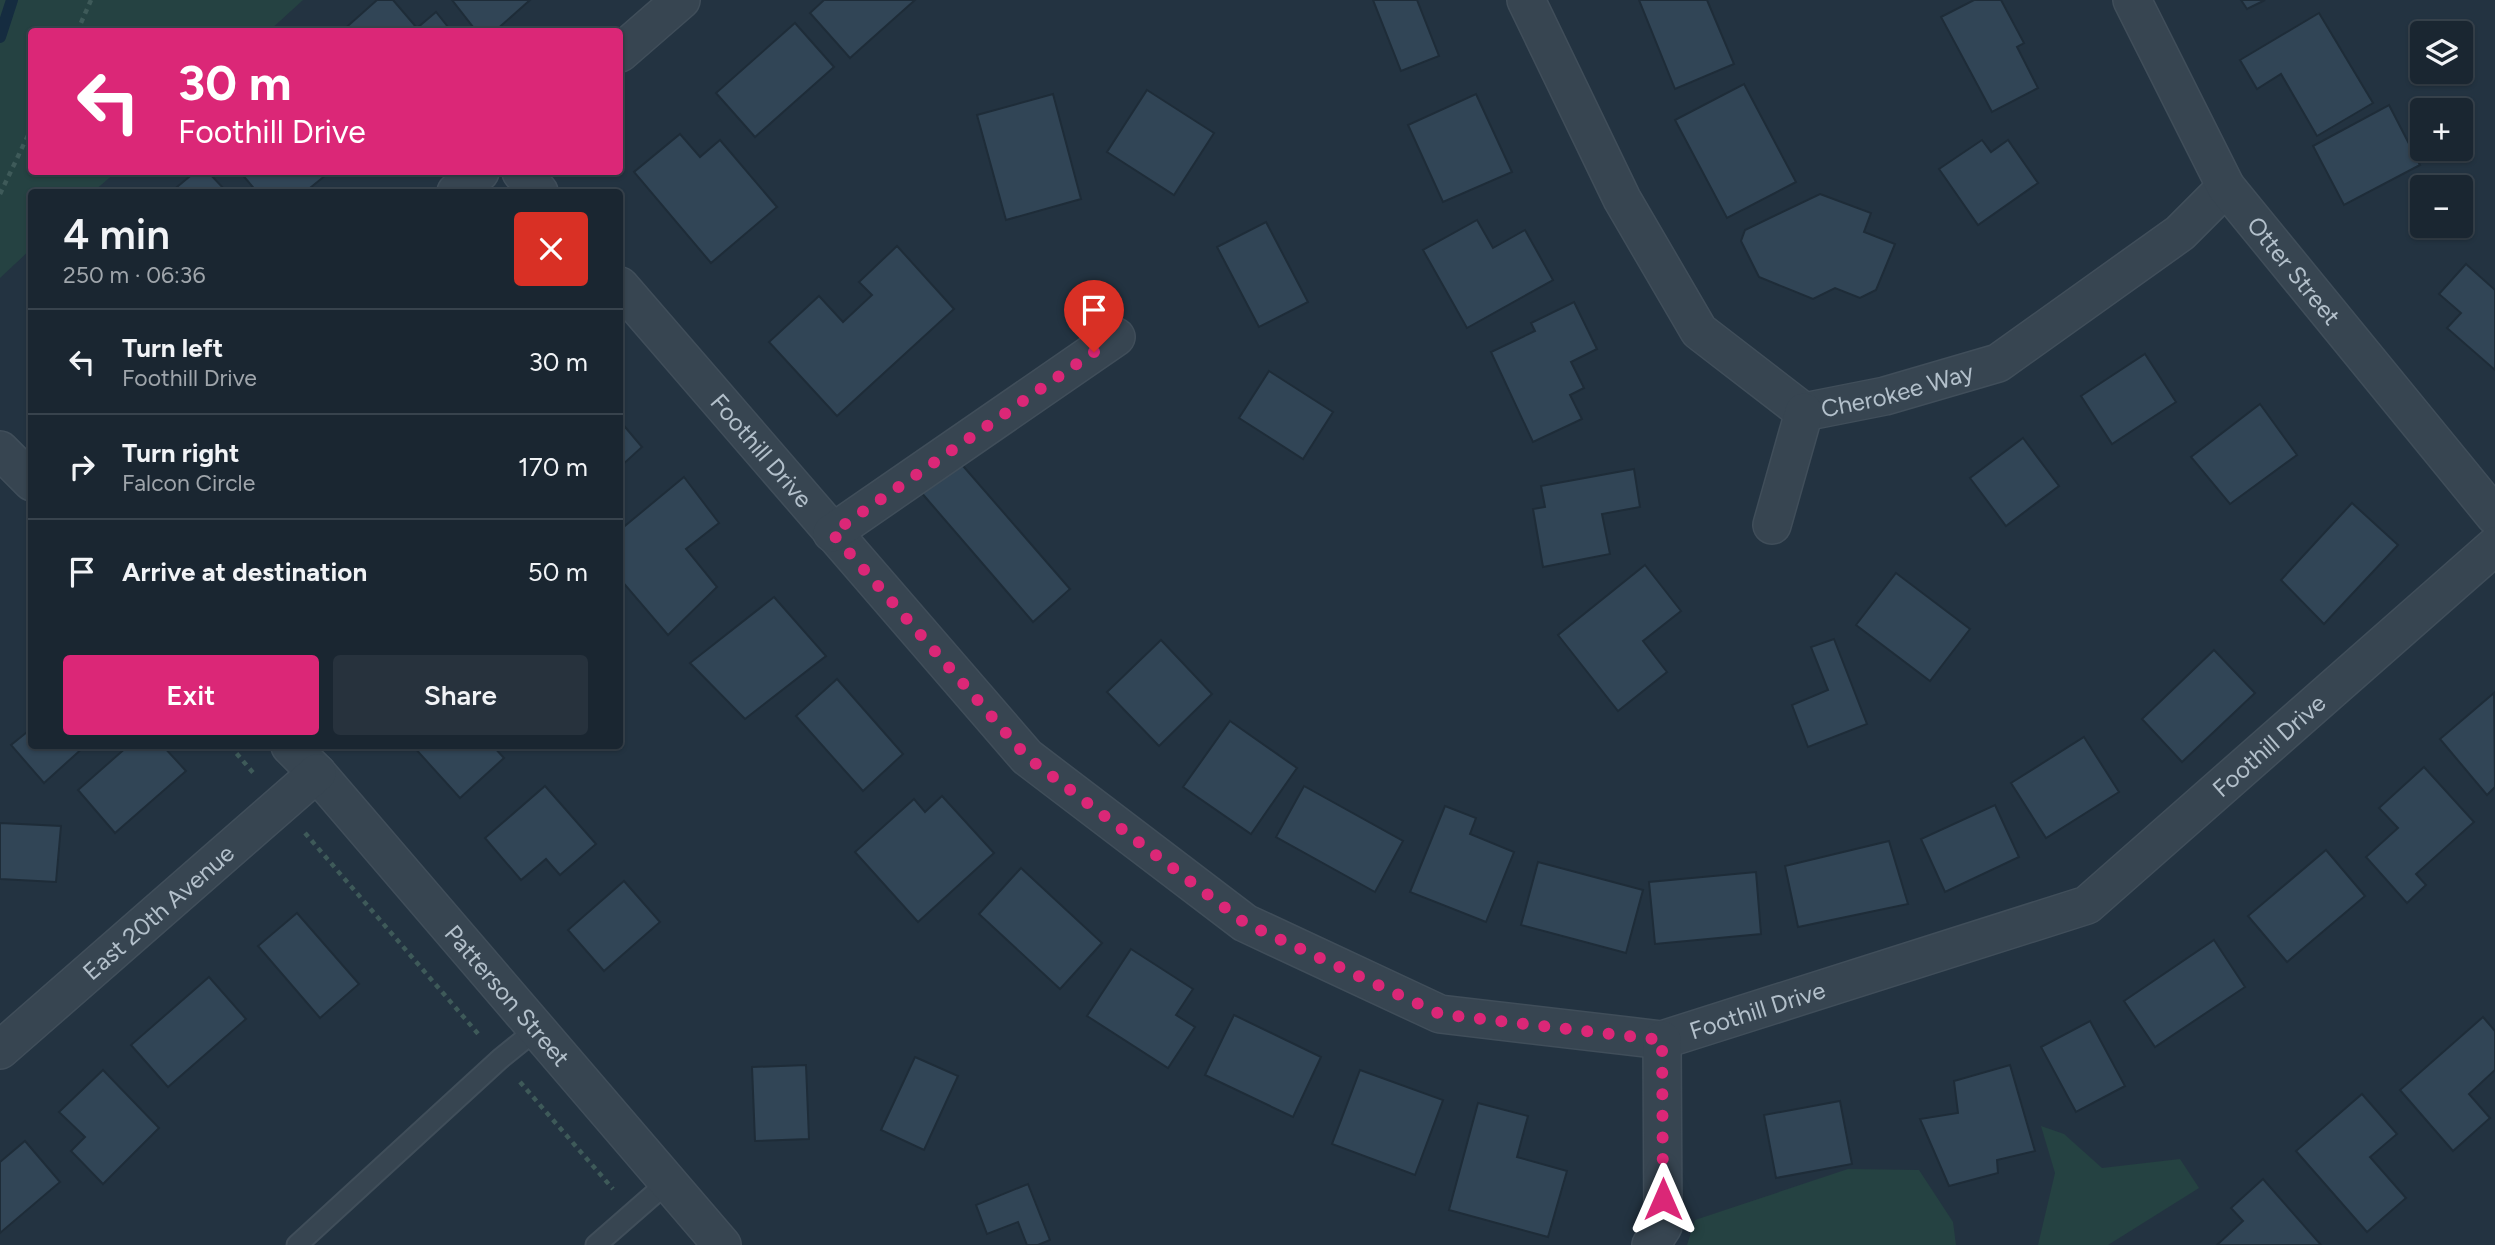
<!DOCTYPE html>
<html lang="en">
<head>
<meta charset="utf-8">
<style>
	:root { --surface:#1a2631; --page:#27323d; --text:#f1f3f6; --muted:#9fa5ab; --line:#38434d; --accent:#db2777 }
	body { margin:0; font-family:Figtree,sans-serif; background:var(--page); color:var(--text); height:100vh; display:flex; flex-direction:column; font-size:26px; white-space:nowrap }
	* { box-sizing:border-box; margin:0 }
	p { font-size:23px; color:var(--muted) }
	.icon { flex:none; width:38px; height:38px; fill:none; stroke:currentColor; stroke-width:2; stroke-linecap:round; stroke-linejoin:round }
	.map { position:relative; flex:1; overflow:hidden }
	.sheet { position:absolute; left:28px; top:189px; width:595px; height:560px; display:flex; flex-direction:column; background:var(--surface); border-radius:7px; box-shadow:0 2px 5px #0004,0 0 0 2px var(--line) }
	.sheet>* { flex:none }
	.banner { position:absolute; left:28px; top:28px; width:595px; height:147px; border-radius:7px; box-shadow:0 2px 5px #0004,0 0 0 2px var(--line); background:#db2777; color:#fff; overflow:hidden }
	.controls { position:absolute; left:2410px; top:21px; display:grid; gap:14px }
	.controls a { display:grid; place-items:center; width:63px; height:63px; border-radius:7px; background:var(--surface); box-shadow:0 2px 5px #0004,0 0 0 2px var(--line); font-size:35px }
	.pin { position:absolute; display:grid; place-items:center; width:60px; height:60px; color:#fff; margin:-72px -30px; border-radius:50% 50% 50% 0; rotate:-45deg; box-shadow:0 0 7px #0007 }
	.pin .icon { rotate:45deg }
	.me { position:absolute; width:77px; margin:-38px; rotate:0deg; stroke-linejoin:round; filter:drop-shadow(0 0 5px #0008) }
	.turn { display:flex; align-items:center; gap:24px; height:147px; padding:0 35px; font-size:32px }
	.turn .icon { width:91px; height:91px; stroke-width:2.5 }
	.turn b { display:block; font-size:49px; line-height:60px }
	.round { display:grid; place-items:center; flex:none; width:74px; height:74px; border-radius:7px; background:var(--page) }
	.summary { display:flex; align-items:center; justify-content:space-between; height:119px; padding:0 35px }
	h1 { font-size:42px; font-weight:600; line-height:52px }
	.cta { display:flex; gap:14px; margin-top:auto; padding:14px 35px }
	.cta a { flex:1; height:80px; border-radius:7px; background:var(--accent); color:#fff; font-size:28px; font-weight:600; line-height:80px; text-align:center }
	.cta a+a { background:var(--page); color:var(--text) }
	ul { padding:0; list-style:none }
	li { display:flex; align-items:center; gap:21px; height:105px; padding:0 35px; border-top:2px solid var(--line) }
	li div { flex:1 }
	li b { display:block; font-size:26px }
	li em { font-style:normal }
	.map>svg:first-child { display:block }
</style>
</head>
<body>
<div class="map">
<svg width="2495" height="1245" viewBox="0 0 2495 1245">
	<rect width="100%" height="100%" fill="#233341"/>
	<!-- green -->
	<g fill="#254242">
		<polygon points="0,0 303,0 269,31 32,32 32,172 116,172 93,192 32,192 31,249 0,278"/>
		<polygon points="2041,1126 2064,1134 2102,1168 2180,1159 2199,1188 2108,1245 2038,1245 2055,1173"/>
		<polygon points="1848,1169 1919,1170 1953,1222 1956,1245 1687,1245 1695,1220"/>
	</g>
	<g fill="none" stroke-linecap="round" stroke-linejoin="round">
		<!-- stream -->
		<polyline stroke="#152c40" stroke-width="12" points="0,37 12,0"/>
	</g>
	<!-- building -->
	<g fill="#314556" stroke="#1e2c38" stroke-width="2">
		<polygon points="377,0 393,0 417,28 436,12 452,32 341,32"/>
		<polygon points="452,0 530,0 494,32 477,32"/>
		<polygon points="824,0 915,0 850,58 810,13"/>
		<polygon points="1373,0 1417,0 1439,56 1401,71"/>
		<polygon points="1639,0 1707,0 1734,64 1675,89"/>
		<polygon points="1974,0 2001,0 2024,43 2017,47 2038,88 1992,112 1941,17"/>
		<polygon points="2241,0 2265,0 2247,9"/>
		<polygon points="2319,13 2373,103 2317,136 2281,74 2257,89 2240,60"/>
		<polygon points="795,23 834,67 755,137 716,93"/>
		<polygon points="1744,84 1796,182 1727,218 1675,120"/>
		<polygon points="1147,90 1214,133 1174,195 1107,152"/>
		<polygon points="1053,94 1081,199 1006,220 977,115"/>
		<polygon points="1476,94 1512,172 1443,202 1408,125"/>
		<polygon points="2389,105 2420,165 2344,205 2313,146"/>
		<polygon points="680,134 700,157 720,140 777,207 711,263 634,172"/>
		<polygon points="1982,140 1991,152 2008,140 2038,183 1978,225 1939,169"/>
		<polygon points="195,172 208,172 227,192 171,192"/>
		<polygon points="240,172 323,172 326,175 305,192 257,192"/>
		<polygon points="1820,194 1871,213 1864,232 1895,244 1876,290 1860,298 1835,288 1813,299 1759,277 1741,241 1745,230"/>
		<polygon points="1477,220 1493,248 1525,230 1553,280 1467,328 1423,250"/>
		<polygon points="1266,222 1308,302 1259,327 1217,247"/>
		<polygon points="897,246 954,309 837,416 769,342 819,296 843,322 872,295 859,282"/>
		<polygon points="2466,264 2495,290 2495,370 2447,328 2461,313 2439,294"/>
		<polygon points="1574,302 1597,349 1571,362 1584,388 1570,395 1582,419 1533,442 1491,352 1535,331 1531,323"/>
		<polygon points="2145,354 2176,402 2112,444 2081,396"/>
		<polygon points="1269,371 1333,412 1303,459 1239,418"/>
		<polygon points="2260,404 2297,455 2230,504 2191,457"/>
		<polygon points="620,421 642,447 620,467"/>
		<polygon points="2023,438 2059,486 2006,526 1970,478"/>
		<polygon points="957,459 1070,589 1033,622 920,491"/>
		<polygon points="1634,469 1640,507 1602,514 1610,554 1543,567 1533,509 1545,507 1541,486"/>
		<polygon points="684,477 719,523 686,549 717,587 668,635 620,579 620,530"/>
		<polygon points="2352,503 2398,545 2324,624 2281,580"/>
		<polygon points="1645,565 1681,611 1643,641 1667,672 1618,711 1558,635"/>
		<polygon points="1896,573 1970,629 1930,681 1856,625"/>
		<polygon points="774,597 826,656 745,719 690,663"/>
		<polygon points="1834,639 1867,724 1808,747 1792,705 1828,690 1811,647"/>
		<polygon points="1161,640 1212,694 1159,746 1107,692"/>
		<polygon points="2214,650 2255,693 2182,762 2142,719"/>
		<polygon points="837,679 903,754 863,791 796,716"/>
		<polygon points="2494,693 2495,787 2487,795 2440,739"/>
		<polygon points="1230,721 1297,768 1251,834 1183,787"/>
		<polygon points="32,728 32,746 85,746 44,783 11,745"/>
		<polygon points="2084,737 2119,792 2046,838 2011,783"/>
		<polygon points="128,746 163,746 186,771 115,833 78,790"/>
		<polygon points="413,746 493,746 504,758 460,798"/>
		<polygon points="2424,767 2474,822 2416,874 2426,885 2407,903 2366,857 2398,828 2379,808"/>
		<polygon points="545,786 596,844 560,875 546,859 521,880 485,838"/>
		<polygon points="1304,786 1403,841 1375,892 1276,837"/>
		<polygon points="942,796 994,853 918,922 855,852 914,799 925,812"/>
		<polygon points="1995,805 2019,857 1945,892 1921,839"/>
		<polygon points="1445,806 1476,818 1470,834 1514,852 1486,922 1410,892"/>
		<polygon points="0,823 61,826 56,882 0,879"/>
		<polygon points="1889,841 1908,904 1798,927 1785,866"/>
		<polygon points="2326,850 2365,896 2287,962 2248,916"/>
		<polygon points="1538,862 1643,890 1626,953 1521,925"/>
		<polygon points="1021,868 1102,943 1060,989 979,914"/>
		<polygon points="1756,872 1761,934 1655,944 1649,882"/>
		<polygon points="624,881 660,922 604,971 568,930"/>
		<polygon points="297,913 359,984 320,1018 258,946"/>
		<polygon points="2214,940 2245,987 2155,1047 2124,1001"/>
		<polygon points="1131,949 1193,989 1176,1015 1195,1027 1168,1068 1087,1016"/>
		<polygon points="209,977 246,1019 168,1087 131,1045"/>
		<polygon points="1234,1015 1321,1057 1293,1117 1205,1075"/>
		<polygon points="2483,1017 2495,1031 2495,1070 2469,1094 2490,1118 2453,1151 2400,1090"/>
		<polygon points="2090,1021 2125,1086 2076,1112 2041,1047"/>
		<polygon points="915,1057 958,1076 924,1150 881,1130"/>
		<polygon points="806,1065 809,1139 755,1141 752,1067"/>
		<polygon points="2010,1065 2035,1151 1997,1160 1998,1173 1949,1186 1920,1119 1958,1113 1954,1081"/>
		<polygon points="103,1070 159,1128 103,1184 71,1151 85,1137 59,1112"/>
		<polygon points="1360,1070 1443,1100 1415,1175 1332,1144"/>
		<polygon points="2362,1094 2397,1134 2370,1157 2406,1198 2367,1232 2296,1151"/>
		<polygon points="1840,1101 1852,1164 1776,1178 1764,1115"/>
		<polygon points="1478,1103 1528,1116 1517,1157 1567,1171 1548,1237 1449,1210"/>
		<polygon points="25,1141 60,1182 0,1233 0,1162"/>
		<polygon points="2263,1179 2321,1245 2217,1245 2243,1221 2231,1208"/>
		<polygon points="1028,1184 1050,1240 1038,1245 1027,1245 1018,1222 987,1234 976,1205"/>
	</g>
	<g fill="none" stroke-linecap="round" stroke-linejoin="round">
		<!-- lane casing -->
		<g stroke="#404e5a" stroke-width="23">
			<g id="lane">
				<polyline points="297,1245 500,1059 537,1029"/>
				<polyline points="596,1245 668,1182"/>
			</g>
		</g>
		<!-- street casing -->
		<g stroke="#404e5a" stroke-width="40">
			<g id="street">
				<path id="s1" d="M 1526,0 L 1622,199 L 1699,331 L 1804,412 L 1885,396 L 1998,363 L 2180,233 L 2226,187"/>
				<path id="s2" d="M 2132,0 L 2226,187 L 2495,516"/>
				<polyline points="620,53 681,0"/>
				<polyline points="521,172 539,192"/>
				<polyline points="456,192 480,172"/>
				<path id="s3" d="M 620,286 L 1027,757 L 1245,923 L 1440,1014 L 1662,1040 L 2087,905 L 2495,546"/>
				<polyline points="0,450 32,482"/>
				<polyline points="1772,525 1804,412"/>
				<polyline points="832,533 1116,337"/>
				<path id="s4" d="M 290,746 L 317,773 L 722,1245"/>
				<path id="s5" d="M 0,1050 L 317,773"/>
				<polyline points="1651,1245 1663,1226 1662,1040"/>
			</g>
		</g>
		<!-- path -->
		<g stroke="#3e5a59" stroke-width="4.5" stroke-dasharray="5 5" stroke-linecap="butt">
			<polyline points="77,32 91,0"/>
			<polyline points="0,194 32,127"/>
			<polyline points="230,746 256,776"/>
			<polyline points="305,833 480,1036"/>
			<polyline points="520,1082 613,1189"/>
		</g>
		<!-- lane -->
		<use href="#lane" stroke="#374551" stroke-width="19"/>
		<!-- street -->
		<use href="#street" stroke="#374551" stroke-width="37"/>
	</g>
	<g fill="none" stroke-linecap="round" stroke-linejoin="round">
		<!-- route -->
		<polyline stroke="#db2777" stroke-width="12" stroke-dasharray="0 21.6" points="1094,352 832,533 1027,757 1245,923 1440,1014 1662,1040 1663,1199"/>
	</g>
	<g text-anchor="middle" dominant-baseline="central" stroke-width="7" stroke-linejoin="round" paint-order="stroke">
		<!-- street labels -->
		<g font-size="24" fill="#b3c0cb" stroke="#1c2a36">
			<text stroke="none"><textPath href="#s2" startOffset="317">Otter Street</textPath></text>
			<text stroke="none"><textPath href="#s1" startOffset="602">Cherokee Way</textPath></text>
			<text stroke="none"><textPath href="#s3" startOffset="217">Foothill Drive</textPath></text>
			<text stroke="none"><textPath href="#s3" startOffset="2023">Foothill Drive</textPath></text>
			<text stroke="none"><textPath href="#s5" startOffset="210">East 20th Avenue</textPath></text>
			<text stroke="none"><textPath href="#s4" startOffset="331">Patterson Street</textPath></text>
			<text stroke="none"><textPath href="#s3" startOffset="1435">Foothill Drive</textPath></text>
		</g>
	</g>
</svg>
<div class="controls">
<a><svg class="icon" aria-label="layers" viewBox="0 0 24 24"><path d="M12 4l9 5-9 5-9-5zM3 14l9 5 9-5"/></svg></a>
<a>+</a>
<a>−</a>
</div>
<div class="pin" style="left:1094px;top:352px;background:#d93025"><svg class="icon" aria-label="arrive" viewBox="0 0 24 24"><path d="M6 21V4h12l-3 4 3 4H6"/></svg></div>
<svg class="me" style="left:1663px;top:1199px" viewBox="-20 -20 40 40"><path d="M0-17L14 15 0 8-14 15z" fill="#db2777" stroke="#fff" stroke-width="4"/></svg>
<div class="banner">
<div class="turn"><svg class="icon" aria-label="left" viewBox="0 0 24 24"><path d="M17 20v-9H6M10 6l-5 5 5 5"/></svg><div><b>30 m</b>Foothill Drive</div></div>
</div>
<section class="sheet">
<div class="summary"><div><h1>4 min</h1><p>250 m · 06:36</p></div><a class="round" style="background:#d93025;color:#fff"><svg class="icon" aria-label="close" viewBox="0 0 24 24"><path d="M6 6l12 12M18 6L6 18"/></svg></a></div>
<ul>
<li><svg class="icon" aria-label="left" viewBox="0 0 24 24"><path d="M17 20v-9H6M10 6l-5 5 5 5"/></svg><div><b>Turn left</b><p>Foothill Drive</p></div><em>30 m</em></li>
<li><svg class="icon" aria-label="right" viewBox="0 0 24 24"><path d="M7 20v-9h11M14 6l5 5-5 5"/></svg><div><b>Turn right</b><p>Falcon Circle</p></div><em>170 m</em></li>
<li><svg class="icon" aria-label="arrive" viewBox="0 0 24 24"><path d="M6 21V4h12l-3 4 3 4H6"/></svg><div><b>Arrive at destination</b></div><em>50 m</em></li>
</ul>
<div class="cta"><a>Exit</a><a>Share</a></div>
</section>
</div>
</body>
</html>
